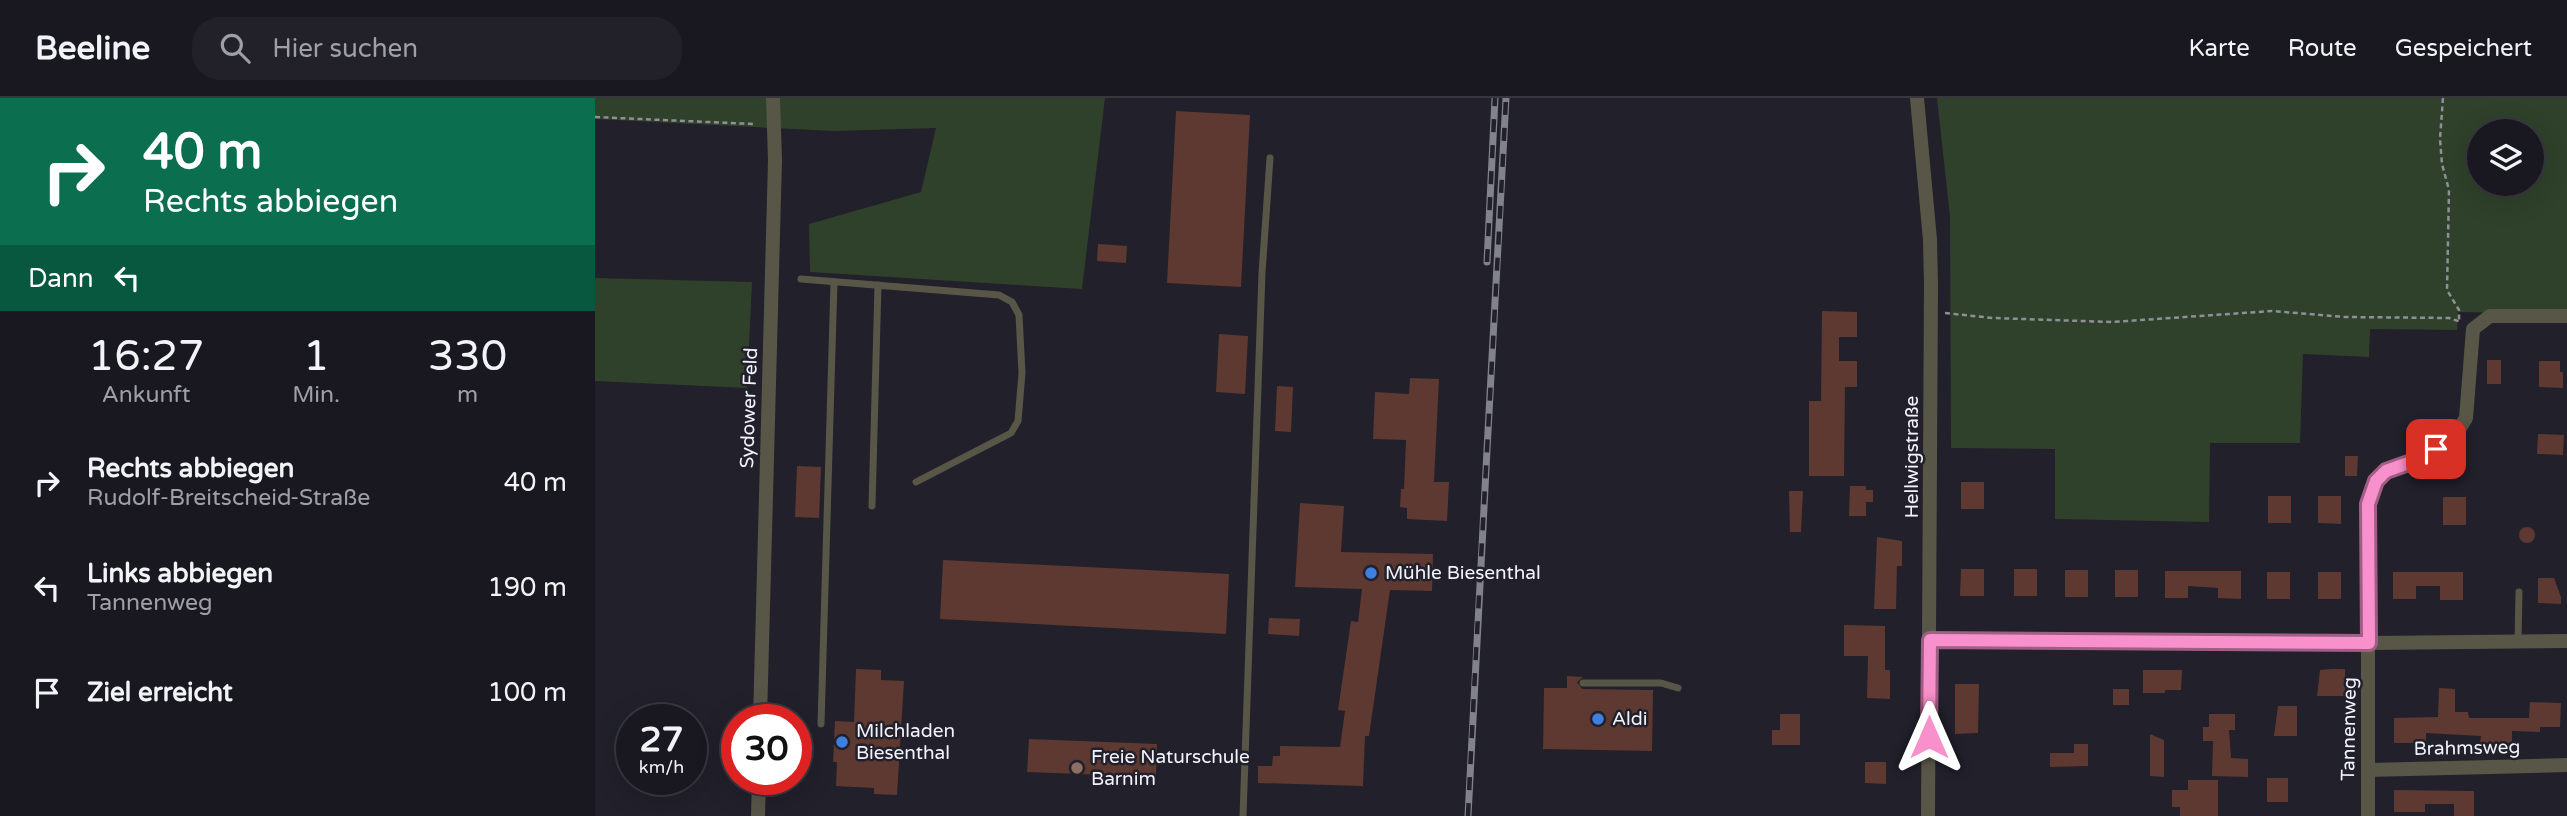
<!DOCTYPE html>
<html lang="de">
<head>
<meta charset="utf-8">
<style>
	:root { --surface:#191820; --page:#222129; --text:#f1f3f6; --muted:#9fa0a5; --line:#37373e }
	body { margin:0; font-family:"Varela Round",sans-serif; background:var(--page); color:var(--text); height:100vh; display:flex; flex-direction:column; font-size:26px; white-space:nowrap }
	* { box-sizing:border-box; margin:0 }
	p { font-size:23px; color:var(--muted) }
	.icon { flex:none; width:38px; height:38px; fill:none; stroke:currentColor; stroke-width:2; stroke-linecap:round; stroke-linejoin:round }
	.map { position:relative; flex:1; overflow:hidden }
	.panel { display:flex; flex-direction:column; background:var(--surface); width:595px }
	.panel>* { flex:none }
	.guide { background:#0b6e4f; color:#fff; overflow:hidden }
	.tools { position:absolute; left:1872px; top:21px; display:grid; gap:14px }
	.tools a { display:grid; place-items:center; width:77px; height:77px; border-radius:50%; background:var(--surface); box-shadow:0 7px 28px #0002,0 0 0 2px var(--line); font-size:35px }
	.speed { position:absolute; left:21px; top:606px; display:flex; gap:14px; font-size:35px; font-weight:700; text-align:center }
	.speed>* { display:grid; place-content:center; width:91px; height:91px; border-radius:50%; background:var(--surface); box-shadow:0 7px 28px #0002,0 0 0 2px var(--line); line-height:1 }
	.speed small { font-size:18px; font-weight:400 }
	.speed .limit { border:10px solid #d22; background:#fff; color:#111 }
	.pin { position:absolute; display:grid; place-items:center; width:60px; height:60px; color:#fff; margin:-30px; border-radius:14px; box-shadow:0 4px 10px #0006 }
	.me { position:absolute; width:77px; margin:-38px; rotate:0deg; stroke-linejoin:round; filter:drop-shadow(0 0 5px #0008) }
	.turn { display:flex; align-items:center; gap:24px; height:147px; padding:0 28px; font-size:32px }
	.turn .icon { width:91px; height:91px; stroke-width:2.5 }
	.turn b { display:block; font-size:49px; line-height:60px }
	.then { display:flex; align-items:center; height:66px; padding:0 28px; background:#0003; gap:14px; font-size:26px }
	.eta { display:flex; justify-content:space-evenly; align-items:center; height:119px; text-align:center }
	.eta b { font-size:42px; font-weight:600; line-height:49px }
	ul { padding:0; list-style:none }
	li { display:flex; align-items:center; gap:21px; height:105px; padding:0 28px }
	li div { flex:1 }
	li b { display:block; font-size:26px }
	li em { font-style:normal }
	header { display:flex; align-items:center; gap:42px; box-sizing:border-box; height:98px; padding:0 35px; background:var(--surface); border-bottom:2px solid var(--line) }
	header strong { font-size:33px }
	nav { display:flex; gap:38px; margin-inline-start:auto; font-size:24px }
	.search { width:490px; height:63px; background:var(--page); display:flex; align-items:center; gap:18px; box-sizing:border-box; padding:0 24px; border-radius:28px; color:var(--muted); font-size:26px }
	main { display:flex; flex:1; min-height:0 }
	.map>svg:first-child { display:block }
</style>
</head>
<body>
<header>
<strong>Beeline</strong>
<div class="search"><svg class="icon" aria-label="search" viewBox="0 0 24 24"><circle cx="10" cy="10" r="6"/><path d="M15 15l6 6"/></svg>Hier suchen</div>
<nav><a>Karte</a><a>Route</a><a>Gespeichert</a></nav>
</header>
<main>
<section class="panel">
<div class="guide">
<div class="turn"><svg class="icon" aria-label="right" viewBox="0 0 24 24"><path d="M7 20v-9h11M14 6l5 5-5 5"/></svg><div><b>40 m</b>Rechts abbiegen</div></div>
<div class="then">Dann<svg class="icon" aria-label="left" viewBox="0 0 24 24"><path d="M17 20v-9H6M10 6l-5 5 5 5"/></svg></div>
</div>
<div class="eta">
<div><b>16:27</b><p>Ankunft</p></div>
<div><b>1</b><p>Min.</p></div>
<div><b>330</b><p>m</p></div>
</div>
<ul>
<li><svg class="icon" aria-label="right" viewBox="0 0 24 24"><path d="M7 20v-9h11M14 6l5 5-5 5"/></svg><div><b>Rechts abbiegen</b><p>Rudolf-Breitscheid-Straße</p></div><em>40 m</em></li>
<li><svg class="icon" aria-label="left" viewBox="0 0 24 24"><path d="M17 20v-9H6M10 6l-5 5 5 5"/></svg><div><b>Links abbiegen</b><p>Tannenweg</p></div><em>190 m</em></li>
<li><svg class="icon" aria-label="arrive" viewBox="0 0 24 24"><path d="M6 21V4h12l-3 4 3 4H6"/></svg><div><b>Ziel erreicht</b></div><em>100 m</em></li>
</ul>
</section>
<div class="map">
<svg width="1972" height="718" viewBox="0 0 1972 718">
	<rect width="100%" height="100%" fill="#21202b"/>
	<!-- green -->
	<g fill="#2f412a" fill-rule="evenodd">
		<polygon points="0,0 510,0 487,191 215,174 214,126 326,94 341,30 239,33 0,21"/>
		<path d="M 1342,0 L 1972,0 L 1972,216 L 1863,214 L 1862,232 L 1775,231 L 1774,259 L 1708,256 L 1705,345 L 1615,345 L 1614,424 L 1460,421 L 1460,351 L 1356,350 L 1355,119 ZM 1885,33 L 1937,33 L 1937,86 L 1885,86 Z"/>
		<polygon points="0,180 157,184 152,290 0,283"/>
	</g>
	<!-- building -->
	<g fill="#5d3931">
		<polygon points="581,13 655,17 646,189 572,185"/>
		<polygon points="503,146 532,148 531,165 502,163"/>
		<polygon points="1227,213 1262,214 1262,239 1244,239 1244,263 1262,263 1262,289 1250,289 1249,378 1214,378 1214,303 1226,303"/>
		<polygon points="624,236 653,238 650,296 621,294"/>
		<rect x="1892" y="262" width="14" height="24"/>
		<polygon points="1944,263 1965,263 1965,274 1968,274 1968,290 1944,289"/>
		<polygon points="815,280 844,281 839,384 854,384 852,423 812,421 812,410 805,409 806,391 809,391 811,342 778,341 780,294 814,296"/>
		<polygon points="682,288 698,289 696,334 680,333"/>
		<polygon points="1943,336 1969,337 1968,357 1942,356"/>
		<polygon points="1750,358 1763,358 1762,378 1750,378"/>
		<polygon points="202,368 226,369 224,420 200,419"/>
		<rect x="1366" y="384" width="23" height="27"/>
		<polygon points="1255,388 1271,388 1271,392 1278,392 1278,404 1271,404 1271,418 1254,418"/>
		<polygon points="1194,393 1208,393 1206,434 1195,434"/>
		<rect x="1673" y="398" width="23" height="27"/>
		<polygon points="1723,398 1746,398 1746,426 1723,425"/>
		<rect x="1848" y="399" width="23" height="28"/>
		<polygon points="705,405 749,408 746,454 838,456 837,493 795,492 774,638 770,638 768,688 663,685 663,668 677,668 678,658 685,658 685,648 745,649 750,613 743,612 756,523 763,524 767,491 700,489"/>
		<circle cx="1932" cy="437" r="8"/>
		<polygon points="1282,439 1307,443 1307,468 1302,468 1301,511 1279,511"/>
		<polygon points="348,462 634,476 631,536 345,521"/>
		<polygon points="1366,471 1389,471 1389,498 1365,498"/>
		<rect x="1419" y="471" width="23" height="27"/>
		<rect x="1470" y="472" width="23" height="27"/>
		<rect x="1520" y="472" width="23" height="27"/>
		<polygon points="1570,473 1646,473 1646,501 1623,500 1623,490 1593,488 1593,500 1570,500"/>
		<rect x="1672" y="474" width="23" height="27"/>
		<rect x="1723" y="474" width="23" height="27"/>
		<polygon points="1798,474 1868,474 1868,502 1845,502 1845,488 1821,488 1821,501 1798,501"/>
		<polygon points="1943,480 1959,480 1966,499 1966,506 1943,505"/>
		<polygon points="674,520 705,521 704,538 673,536"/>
		<polygon points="1249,527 1290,528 1290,572 1295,572 1295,601 1272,600 1273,558 1249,558"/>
		<polygon points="261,571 286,572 286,582 309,583 302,697 279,696 279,690 241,688 242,664 238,664 240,623 259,624"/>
		<polygon points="1736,571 1750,571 1750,598 1722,598 1725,572"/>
		<polygon points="1548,572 1587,572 1586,592 1570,592 1570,595 1548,595"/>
		<polygon points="972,578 988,579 982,584 987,591 1058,592 1057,653 948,651 949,590 972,590"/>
		<polygon points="1360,586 1384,586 1383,635 1360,636"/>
		<polygon points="1844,590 1860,591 1860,614 1873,614 1874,620 1934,620 1935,604 1966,605 1965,629 1945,629 1945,634 1917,633 1917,645 1885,645 1886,638 1831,635 1831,645 1799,645 1799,620 1843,619"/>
		<rect x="1518" y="591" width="16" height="16"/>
		<polygon points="1683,608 1702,608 1702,638 1679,638"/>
		<polygon points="1185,616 1205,616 1205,647 1177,647 1177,632 1185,632"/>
		<polygon points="1614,616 1640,616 1640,632 1634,632 1636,660 1653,661 1653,679 1617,678 1618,643 1608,643 1608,629 1614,629"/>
		<polygon points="1555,636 1569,642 1569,679 1555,678"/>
		<polygon points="434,641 562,646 561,679 432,674"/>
		<polygon points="1479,646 1493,646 1493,668 1455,669 1455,655 1479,655"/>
		<polygon points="1270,664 1291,664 1291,686 1270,685"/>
		<rect x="1672" y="680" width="21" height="24"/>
		<polygon points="1593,682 1623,682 1623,718 1585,718 1585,709 1577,709 1577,692 1593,692"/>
		<polygon points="1799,692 1879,693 1879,718 1859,718 1859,706 1830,706 1830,714 1799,714"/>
	</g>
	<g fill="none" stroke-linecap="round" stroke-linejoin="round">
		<!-- path -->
		<g stroke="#8f8f98" stroke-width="2.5" stroke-dasharray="5 3.5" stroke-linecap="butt">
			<polyline points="1848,0 1845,41 1847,66 1854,92 1852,192 1864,212 1864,223"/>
			<polyline points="0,19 158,26"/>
			<polyline points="1350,215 1398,220 1517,224 1677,213 1750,219 1854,220 1866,224"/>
		</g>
		<!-- lane -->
		<g stroke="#575647" stroke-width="7">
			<polyline points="206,181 404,197 417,204 424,217 427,275 423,323 416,335 321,384"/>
			<polyline points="277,408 283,187"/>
			<polyline points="1923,543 1924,494"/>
			<polyline points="988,585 1066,585 1083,590"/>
			<polyline points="226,626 239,184"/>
			<polyline points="648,718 667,175 675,60"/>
		</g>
		<!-- street -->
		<g stroke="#575647" stroke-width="14">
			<polyline points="1322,0 1335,142 1336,187 1333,718"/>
			<polyline points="1335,542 1774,545 1972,543"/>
			<polyline points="165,621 180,62 178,0"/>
			<polyline points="1773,672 1972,667"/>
			<polyline points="163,718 164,681"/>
			<polyline points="1773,718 1773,406 1781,383 1791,373 1819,363 1841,351 1863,333 1871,320 1878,231 1895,218 1972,218"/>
		</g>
		<!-- rail casing -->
		<g stroke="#82828b" stroke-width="7">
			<g id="rail">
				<polyline points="892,164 900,0"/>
				<path d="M 873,718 C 884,479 899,239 911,0"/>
			</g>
		</g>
		<!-- rail -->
		<use href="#rail" stroke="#21202b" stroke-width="4.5" stroke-dasharray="13" stroke-linecap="butt"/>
	</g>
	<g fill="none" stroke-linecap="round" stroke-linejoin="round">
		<!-- route casing -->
		<g stroke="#a15e84" stroke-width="18">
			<polyline id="route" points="1334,639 1335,542 1774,545 1773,406 1781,383 1791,373 1819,363 1841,351"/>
		</g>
		<!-- route -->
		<use href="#route" stroke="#f890cb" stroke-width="12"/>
	</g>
	<!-- markers -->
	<g fill="#3f7fe0" stroke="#21202b" stroke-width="2.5">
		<circle cx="776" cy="475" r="7"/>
		<circle cx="1003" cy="621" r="7"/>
		<circle cx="247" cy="644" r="7"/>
	</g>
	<circle fill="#8d6e63" stroke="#21202b" stroke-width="2.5" cx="482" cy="670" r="7"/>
	<g text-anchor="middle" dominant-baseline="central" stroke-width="5" stroke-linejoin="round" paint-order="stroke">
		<!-- street labels -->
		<g font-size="19" fill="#f2f2fa" stroke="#21202b">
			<text transform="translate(154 310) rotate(-88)">Sydower Feld</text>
			<text transform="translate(1317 359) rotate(-90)">Hellwigstraße</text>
			<text transform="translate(1754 631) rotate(-89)">Tannenweg</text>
			<text transform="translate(1872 650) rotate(-1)">Brahmsweg</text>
		</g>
		<!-- poi labels -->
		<g font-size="19" fill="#f2f2fa" stroke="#21202b" text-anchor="start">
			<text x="790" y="475">Mühle Biesenthal</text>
			<text x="1017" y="621">Aldi</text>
			<text x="261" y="633">Milchladen<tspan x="261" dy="22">Biesenthal</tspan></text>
			<text x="496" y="659">Freie Naturschule<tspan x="496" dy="22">Barnim</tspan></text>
		</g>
	</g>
</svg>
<div class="tools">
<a><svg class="icon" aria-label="layers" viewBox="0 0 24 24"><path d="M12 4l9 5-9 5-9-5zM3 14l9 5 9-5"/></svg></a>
</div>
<div class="speed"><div>27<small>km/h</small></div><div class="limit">30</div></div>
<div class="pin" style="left:1841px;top:351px;background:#d93025"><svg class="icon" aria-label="arrive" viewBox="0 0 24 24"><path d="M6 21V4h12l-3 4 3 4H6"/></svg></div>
<svg class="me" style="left:1334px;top:639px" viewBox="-20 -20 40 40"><path d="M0-17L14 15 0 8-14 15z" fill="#f890cb" stroke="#fff" stroke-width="4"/></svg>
</div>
</main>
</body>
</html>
